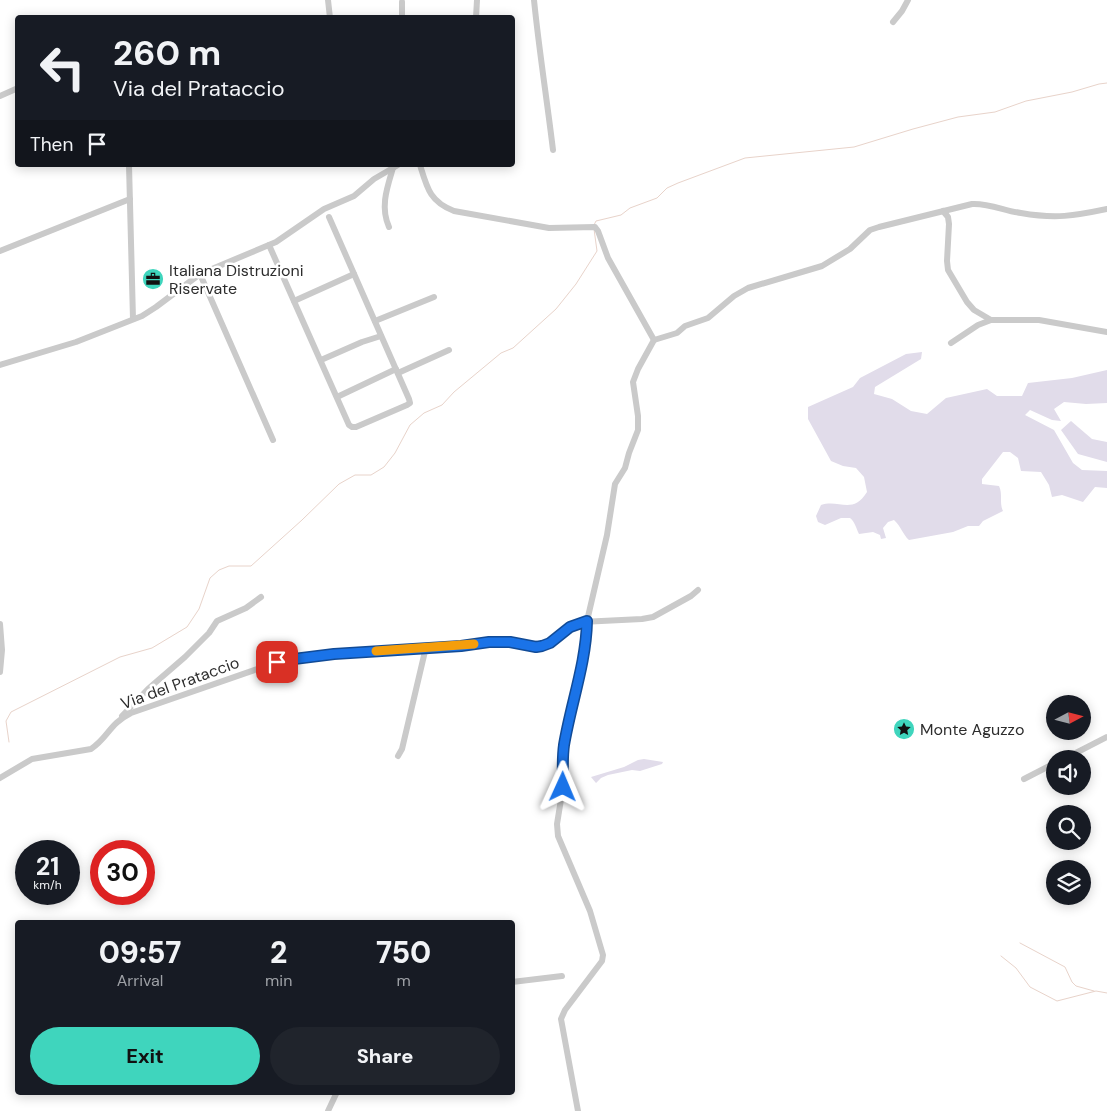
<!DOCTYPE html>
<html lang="en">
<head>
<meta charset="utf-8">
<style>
	:root { --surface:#171b24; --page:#20242c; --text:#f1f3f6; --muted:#9ea1a6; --accent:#3fd5bd }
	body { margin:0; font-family:"DM Sans",sans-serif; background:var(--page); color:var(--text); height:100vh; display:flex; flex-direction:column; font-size:19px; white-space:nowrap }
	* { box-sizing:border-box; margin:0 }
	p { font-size:16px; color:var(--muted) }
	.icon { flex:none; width:28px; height:28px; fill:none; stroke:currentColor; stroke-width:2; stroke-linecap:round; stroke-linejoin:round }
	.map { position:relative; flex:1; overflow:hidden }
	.panel { position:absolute; left:15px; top:920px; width:500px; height:175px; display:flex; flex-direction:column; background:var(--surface); border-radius:5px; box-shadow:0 2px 12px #0003 }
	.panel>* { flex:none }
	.top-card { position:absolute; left:15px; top:15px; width:500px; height:152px; border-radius:5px; box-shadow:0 2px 12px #0003; background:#171b24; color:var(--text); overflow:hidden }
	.needle { width:32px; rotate:83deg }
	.fabs { position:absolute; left:1046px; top:695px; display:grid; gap:10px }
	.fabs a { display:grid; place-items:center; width:45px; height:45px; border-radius:50%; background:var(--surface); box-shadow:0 2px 12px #0003; font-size:25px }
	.speed { position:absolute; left:15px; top:840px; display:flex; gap:10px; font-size:25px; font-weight:700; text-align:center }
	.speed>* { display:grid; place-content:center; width:65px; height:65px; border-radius:50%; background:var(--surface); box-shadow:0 2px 12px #0003; line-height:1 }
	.speed small { font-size:12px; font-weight:400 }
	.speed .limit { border:8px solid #d22; background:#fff; color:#111 }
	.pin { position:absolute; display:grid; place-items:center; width:42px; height:42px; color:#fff; margin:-21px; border-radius:10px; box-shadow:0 2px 8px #0006 }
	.me { position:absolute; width:55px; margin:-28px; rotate:1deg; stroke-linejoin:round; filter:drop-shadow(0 0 4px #0008) }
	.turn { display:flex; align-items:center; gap:18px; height:105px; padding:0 15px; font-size:22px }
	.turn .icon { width:65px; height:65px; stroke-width:2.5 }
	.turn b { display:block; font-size:35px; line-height:42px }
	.then { display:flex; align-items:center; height:48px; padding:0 15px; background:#0003; gap:10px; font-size:19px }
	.eta { display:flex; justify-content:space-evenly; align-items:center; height:85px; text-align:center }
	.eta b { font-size:30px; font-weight:800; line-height:35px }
	.button { display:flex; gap:10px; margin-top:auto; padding:10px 15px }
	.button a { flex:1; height:58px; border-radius:30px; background:var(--accent); color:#111; font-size:20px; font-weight:800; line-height:58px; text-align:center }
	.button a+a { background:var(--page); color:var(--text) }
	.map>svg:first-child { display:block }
</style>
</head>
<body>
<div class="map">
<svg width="1107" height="1111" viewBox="0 0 1107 1111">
	<rect width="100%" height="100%" fill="#fff"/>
	<!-- green -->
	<g fill="#e1dcea">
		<path d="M 922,352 L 921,359 L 875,387 L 874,394 L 892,399 L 911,411 L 927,414 L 946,398 L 987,389 L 997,396 L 1022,396 L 1028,383 L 1072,378 L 1107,370 L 1107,403 L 1086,404 L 1064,402 L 1054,409 L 1061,421 L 1052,420 L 1030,410 L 1025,415 L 1054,430 L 1073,463 L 1082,470 L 1107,471 L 1107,488 L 1095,487 L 1083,502 L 1062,495 L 1052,497 L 1049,485 L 1041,472 L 1021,471 L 1018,458 L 1010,452 L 1003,452 L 982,479 L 982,484 L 999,486 C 1003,494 999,503 1003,511 L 983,521 L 979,526 L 968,526 L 953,532 L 909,540 C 903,535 901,526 894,520 L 888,522 L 883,528 L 886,538 L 881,539 L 880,535 L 873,532 L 859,534 C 856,528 855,522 850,518 L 841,518 L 825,525 L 818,522 L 816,516 L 821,505 C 839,499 853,515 867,492 L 864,477 L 856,468 L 843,466 L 831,461 L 808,419 L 808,407 L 853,387 L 860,378 L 906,354 Z"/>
		<polygon points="1071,421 1092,439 1107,442 1107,462 1078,454 1061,430"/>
		<polygon points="644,759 663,762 662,764 640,771 632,770 608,775 601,778 596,783 591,777 624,767 638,760"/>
	</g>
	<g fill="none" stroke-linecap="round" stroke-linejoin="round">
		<!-- stream -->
		<g stroke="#e8d3ca" stroke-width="1">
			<polyline points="594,225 596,221 621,215 630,208 657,198 667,188 678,183 745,158 854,147 913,129 958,117 995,112 1026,101 1072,92 1099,84 1107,83"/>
			<polyline points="9,742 6,721 11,712 120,657 152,648 187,627 199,609 210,578 219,570 229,566 251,566 302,520 339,484 355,475 371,475 384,467 395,453 410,425 424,413 442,405 454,392 501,353 513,348 556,309 576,284 597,251 594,229"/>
			<polyline points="1020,943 1065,967 1072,982 1076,986 1094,991"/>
			<polyline points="1001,956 1016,968 1030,987 1057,1001 1096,991 1107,993"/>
		</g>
		<!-- minor -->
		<g stroke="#cacaca" stroke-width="6">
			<polyline points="328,0 330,18"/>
			<path d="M 534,0 C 539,50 547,100 553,150"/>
			<polyline points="402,18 402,2"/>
			<polyline points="476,18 477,0"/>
			<polyline points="893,22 902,11 908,0"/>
			<polyline points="0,96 18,88"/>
			<polyline points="129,165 133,319"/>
			<path d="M 420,165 C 427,188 430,202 454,211 L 549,228 L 595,227 L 598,231 L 608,258 L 654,340"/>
			<polyline points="943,211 948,217 949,224 947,261 948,270 967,302 974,310 991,320 1039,320 1107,332"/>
			<path d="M 389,227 C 380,207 387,188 393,168"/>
			<polyline points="269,245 349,425 352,427 356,427 407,405 410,403 409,399 329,217"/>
			<polyline points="0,251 130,199"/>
			<polyline points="200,274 273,440"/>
			<polyline points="294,301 354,274"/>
			<polyline points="375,321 434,297"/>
			<path d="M 654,340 L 677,333 L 685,326 L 708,318 L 734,296 L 748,288 L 822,266 L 850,249 L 870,230 L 879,227 L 972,204 C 989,203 1005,211 1021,213 C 1055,219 1074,216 1107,209"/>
			<polyline points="951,343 978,325 991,320"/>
			<polyline points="321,360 362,342 381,336"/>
			<polyline points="0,365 76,342 142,316 156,307 200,274 276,242 324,209 354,196 374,179 398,165"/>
			<polyline points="398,373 449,350"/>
			<polyline points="337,397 396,369"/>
			<polyline points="0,624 2,650 0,672"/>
			<polyline points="122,716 148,689 185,657 209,633 217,621 246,608 261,597"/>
			<polyline points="398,756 402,749 426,647"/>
			<polyline points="1064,759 1107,737"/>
			<path d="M 0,778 L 32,759 L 91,749 C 108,738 109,724 131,713 L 286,659 L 343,653 L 461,646 L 489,642 L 510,641 L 536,647 L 542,646 L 550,643 L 570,627 L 581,622 L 642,619 L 653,617 L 691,596 L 698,590"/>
			<polyline points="1024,779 1055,763"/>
			<polyline points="512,982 562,976"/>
			<polyline points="328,1111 337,1092"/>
			<polyline points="578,1111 561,1019 565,1010 602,961 603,955 590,911 558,836 557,824 563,787 564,747 582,666 587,621 607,535 615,484 625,468 629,453 638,430 638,416 633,382 638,369 654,340"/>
		</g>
	</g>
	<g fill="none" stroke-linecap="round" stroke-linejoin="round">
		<!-- route casing -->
		<g stroke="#114b97" stroke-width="12">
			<path id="route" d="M 277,662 L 286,660 L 334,654 L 461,646 L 489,642 L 510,642 L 536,647 L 542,646 L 550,643 L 570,627 L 587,621 C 586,664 571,703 564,745 C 562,759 563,773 563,787"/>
		</g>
		<!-- route -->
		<use href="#route" stroke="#1a73e8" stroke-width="9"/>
		<!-- slow -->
		<polyline stroke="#f59e0b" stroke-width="9" points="376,651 474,644"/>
	</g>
	<!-- icons -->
	<defs>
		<g id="office-disc" transform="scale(1.125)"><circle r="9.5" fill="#3fd5bd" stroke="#fff"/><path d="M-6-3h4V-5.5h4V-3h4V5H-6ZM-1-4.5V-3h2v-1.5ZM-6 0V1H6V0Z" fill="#111"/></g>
		<g id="sight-disc" transform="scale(1.125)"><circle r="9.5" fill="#3fd5bd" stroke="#fff"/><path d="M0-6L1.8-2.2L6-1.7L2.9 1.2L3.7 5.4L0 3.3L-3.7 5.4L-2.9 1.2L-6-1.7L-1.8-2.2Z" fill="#111"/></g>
	</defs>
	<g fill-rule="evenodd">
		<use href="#office-disc" x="153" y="279"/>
		<use href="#sight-disc" x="904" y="729"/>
	</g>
	<g text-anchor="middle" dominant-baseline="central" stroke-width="5" stroke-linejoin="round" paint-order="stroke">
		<!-- poi labels -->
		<g font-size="16" fill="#2d2d2d" stroke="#fff" text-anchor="start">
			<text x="169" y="270">Italiana Distruzioni<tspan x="169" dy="18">Riservate</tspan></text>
			<text x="920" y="729">Monte Aguzzo</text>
		</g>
		<!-- street labels -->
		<g font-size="16" fill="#2d2d2d" stroke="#fff">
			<text transform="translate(180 683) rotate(-20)">Via del Prataccio</text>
		</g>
	</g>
</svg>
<div class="fabs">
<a><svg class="needle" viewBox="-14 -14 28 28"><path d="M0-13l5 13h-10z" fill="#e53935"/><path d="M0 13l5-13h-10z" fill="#9ea1a6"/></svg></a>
<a><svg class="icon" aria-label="sound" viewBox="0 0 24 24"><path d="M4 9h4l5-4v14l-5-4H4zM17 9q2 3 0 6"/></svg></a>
<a><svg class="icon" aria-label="search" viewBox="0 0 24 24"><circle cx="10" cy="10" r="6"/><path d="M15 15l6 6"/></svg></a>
<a><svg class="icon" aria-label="layers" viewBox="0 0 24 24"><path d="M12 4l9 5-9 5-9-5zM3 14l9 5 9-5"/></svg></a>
</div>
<div class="speed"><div>21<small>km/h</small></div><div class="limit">30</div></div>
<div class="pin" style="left:277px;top:662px;background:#d93025"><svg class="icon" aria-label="arrive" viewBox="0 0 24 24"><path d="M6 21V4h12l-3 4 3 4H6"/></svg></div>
<svg class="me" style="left:563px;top:787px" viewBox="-20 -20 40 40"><path d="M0-17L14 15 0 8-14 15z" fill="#1a73e8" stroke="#fff" stroke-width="4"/></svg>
<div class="top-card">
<div class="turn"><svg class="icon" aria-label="left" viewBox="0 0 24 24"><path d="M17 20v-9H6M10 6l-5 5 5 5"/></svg><div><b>260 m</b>Via del Prataccio</div></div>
<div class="then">Then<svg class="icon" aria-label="arrive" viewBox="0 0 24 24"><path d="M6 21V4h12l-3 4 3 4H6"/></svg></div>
</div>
<section class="panel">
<div class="eta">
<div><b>09:57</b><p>Arrival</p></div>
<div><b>2</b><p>min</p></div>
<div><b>750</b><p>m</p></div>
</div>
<div class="button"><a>Exit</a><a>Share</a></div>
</section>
</div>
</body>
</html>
